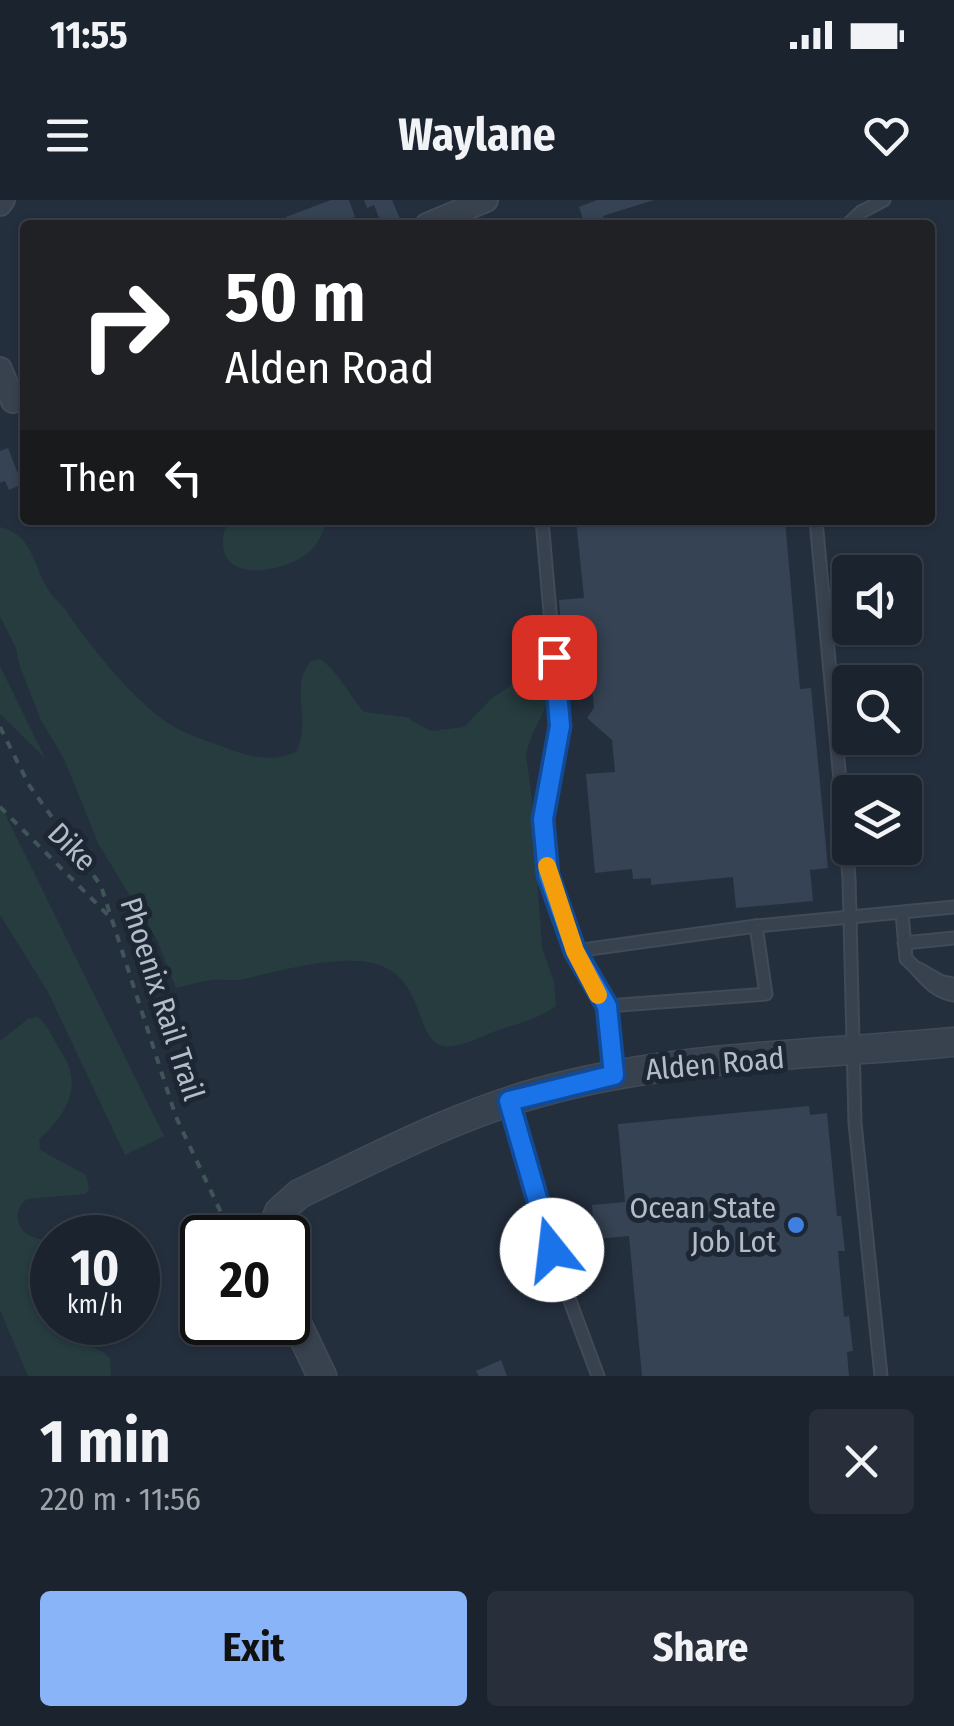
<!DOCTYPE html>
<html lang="en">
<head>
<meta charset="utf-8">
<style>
	:root { --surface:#1b232e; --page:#282f3a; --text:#f1f3f6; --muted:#a0a4aa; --line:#39404a; --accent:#8ab4f8 }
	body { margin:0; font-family:"Fira Sans Condensed",sans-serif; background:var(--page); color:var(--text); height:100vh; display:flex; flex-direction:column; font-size:38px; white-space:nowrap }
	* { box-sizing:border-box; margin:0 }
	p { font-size:32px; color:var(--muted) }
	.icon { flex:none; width:55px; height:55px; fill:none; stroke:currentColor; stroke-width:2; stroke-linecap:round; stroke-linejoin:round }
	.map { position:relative; height:1176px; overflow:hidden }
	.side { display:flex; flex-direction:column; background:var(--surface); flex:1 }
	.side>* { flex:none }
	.banner { position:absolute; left:20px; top:20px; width:915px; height:305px; border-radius:10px; box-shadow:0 2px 8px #0004,0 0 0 2px var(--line); background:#202124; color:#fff; overflow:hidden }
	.fabs { position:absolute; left:832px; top:355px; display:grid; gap:20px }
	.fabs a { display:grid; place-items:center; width:90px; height:90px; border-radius:10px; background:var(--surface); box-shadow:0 2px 8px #0004,0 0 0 2px var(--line); font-size:50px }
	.speed { position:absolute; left:30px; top:1015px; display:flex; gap:20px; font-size:50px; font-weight:700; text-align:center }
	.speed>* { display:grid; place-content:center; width:130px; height:130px; border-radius:50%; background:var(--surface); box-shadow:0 2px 8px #0004,0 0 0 2px var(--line); line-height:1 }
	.speed small { font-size:25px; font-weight:400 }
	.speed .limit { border:5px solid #111; border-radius:15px; background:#fff; color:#111 }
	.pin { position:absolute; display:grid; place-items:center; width:85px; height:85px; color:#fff; margin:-42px; border-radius:20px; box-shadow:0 5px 15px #0006 }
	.me { position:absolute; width:110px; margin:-55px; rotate:344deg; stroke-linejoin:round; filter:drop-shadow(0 0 8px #0008) }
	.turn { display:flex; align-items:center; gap:35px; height:210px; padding:0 40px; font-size:45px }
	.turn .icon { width:130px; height:130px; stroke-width:2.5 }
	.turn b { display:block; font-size:70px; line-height:85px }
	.then { display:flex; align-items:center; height:95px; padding:0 40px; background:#0003; gap:20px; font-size:38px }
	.round { display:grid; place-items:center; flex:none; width:105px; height:105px; border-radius:10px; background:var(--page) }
	.summary { display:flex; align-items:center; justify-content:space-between; height:170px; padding:0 40px }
	h1 { font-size:60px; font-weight:700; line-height:75px }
	.cta { display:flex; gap:20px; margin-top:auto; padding:20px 40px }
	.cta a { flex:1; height:115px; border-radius:10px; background:var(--accent); color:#111; font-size:40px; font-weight:700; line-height:115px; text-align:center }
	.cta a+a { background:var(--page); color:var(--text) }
	.status { display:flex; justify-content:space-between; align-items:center; height:70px; padding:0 50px; background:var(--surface); direction:ltr }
	.status svg { height:28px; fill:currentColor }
	header { display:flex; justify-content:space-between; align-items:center; height:130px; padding:0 40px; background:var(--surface); font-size:45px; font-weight:700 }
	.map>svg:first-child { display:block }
</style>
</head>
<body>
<div class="status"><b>11:55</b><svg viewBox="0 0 49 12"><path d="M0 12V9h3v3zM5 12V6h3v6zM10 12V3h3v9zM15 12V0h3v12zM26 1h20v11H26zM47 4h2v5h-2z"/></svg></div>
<header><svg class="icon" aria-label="menu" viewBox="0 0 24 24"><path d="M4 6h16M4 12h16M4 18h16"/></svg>Waylane<svg class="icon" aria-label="heart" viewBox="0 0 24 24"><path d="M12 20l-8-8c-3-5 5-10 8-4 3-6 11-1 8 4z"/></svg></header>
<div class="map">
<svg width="954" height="1176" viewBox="0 0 954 1176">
	<rect width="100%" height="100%" fill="#242f3e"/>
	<!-- green -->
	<g fill="#263c3f">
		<path d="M 228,320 L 328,320 C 323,332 318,345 308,353 C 287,370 224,385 223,343 C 222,336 226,327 228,320 Z"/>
		<path d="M 0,327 C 41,337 31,380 62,405 C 88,444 138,508 178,529 C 191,536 207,541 221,546 C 247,556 269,564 296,552 C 313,521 288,488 311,461 L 320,459 C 338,471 349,495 364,512 L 406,517 L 431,531 L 464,527 L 492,498 L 519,480 L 537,478 L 548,488 L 549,497 C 543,517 530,534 526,554 L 538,646 L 537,678 L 542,747 L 554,782 L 556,806 C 539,819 513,825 493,832 C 478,838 457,849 442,846 C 414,838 426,775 372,763 C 337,755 279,771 244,779 C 234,782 224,779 213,780 C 201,781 188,785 176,788 L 157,740 L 99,645 L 64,559 L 41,520 L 19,464 L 16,448 L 0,416 Z"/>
		<polygon points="0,466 45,558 0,514"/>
		<polygon points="0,604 164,936 125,955 48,792 0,715"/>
		<path d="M 38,817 C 49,827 52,837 60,850 C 84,885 68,913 39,939 L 40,950 L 86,975 L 89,989 L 85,994 L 28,999 C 15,1005 14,1026 27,1034 C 34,1038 45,1040 52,1043 L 52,1122 L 78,1123 C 74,1146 97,1145 110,1158 L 111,1176 L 28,1176 L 0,1110 L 0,841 L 28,819 Z"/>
	</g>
	<!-- building -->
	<g fill="#364354">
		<polygon points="331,0 349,0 355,17 334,25 289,25 286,17"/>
		<polygon points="364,0 392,0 400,19 382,25 374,5 367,8"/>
		<polygon points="597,0 654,0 603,16 605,22 596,25 585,25 579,7"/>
		<polygon points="8,248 22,284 9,290 5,281 0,283 0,251"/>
		<polygon points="576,320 785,320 800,489 811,488 828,668 810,670 813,701 736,708 733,677 651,685 651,678 633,679 632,669 595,673 586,574 615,572 612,540 587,518 594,508 586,422 561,424 559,400 584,398"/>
		<polygon points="809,906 810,915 827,913 837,1016 841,1016 845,1051 838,1051 844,1117 849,1116 853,1151 847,1152 849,1176 642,1176 629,1036 596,1039 595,1030 562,1033 561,1023 593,1020 592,1005 625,1002 618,924"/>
		<polygon points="501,1160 507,1176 479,1176 476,1171"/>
	</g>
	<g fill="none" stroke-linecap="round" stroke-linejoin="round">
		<!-- service casing -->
		<g stroke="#414a57" stroke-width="15">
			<g id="service">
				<polyline points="847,25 861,12 884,0"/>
				<polyline points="542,320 560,526 543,619 548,675 575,751 607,806 614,874"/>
				<polyline points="816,320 849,678 855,923 881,1176"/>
				<path d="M 902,713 L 906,759 C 923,773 930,791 954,795"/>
				<polyline points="904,743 954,738"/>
				<polyline points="575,751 756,726 954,707"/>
				<polyline points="919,769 942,782 954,784"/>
				<polyline points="607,806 766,794 756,726"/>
				<polyline points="509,901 551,1050 598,1176"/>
			</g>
		</g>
		<!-- minor casing -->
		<g stroke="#414a57" stroke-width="26">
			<g id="minor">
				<polyline points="0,4 3,0"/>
				<polyline points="427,25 486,0"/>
				<polyline points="0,169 13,201"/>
			</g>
		</g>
		<!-- tertiary casing -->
		<g stroke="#414a57" stroke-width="31">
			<g id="tertiary">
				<path d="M 269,1038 L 279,1012 L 299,994 C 377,957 454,916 537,893 C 670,855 817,855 954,842"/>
				<polyline points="288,1105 322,1176"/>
			</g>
		</g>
		<!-- path -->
		<g stroke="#3f5557" stroke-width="4" stroke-dasharray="8 8" stroke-linecap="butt">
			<polyline points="0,527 29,585 101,686 176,917 233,1038"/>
			<polyline points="0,607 110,717"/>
		</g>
		<!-- service -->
		<use href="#service" stroke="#38414e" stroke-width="11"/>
		<!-- minor -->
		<use href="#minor" stroke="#38414e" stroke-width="22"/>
		<!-- tertiary -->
		<use href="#tertiary" stroke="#38414e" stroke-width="28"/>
	</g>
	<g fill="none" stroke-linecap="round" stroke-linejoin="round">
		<!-- route casing -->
		<g stroke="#114b97" stroke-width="25">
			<polyline id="route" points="552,1050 509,901 614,875 607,806 575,751 548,675 543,619 560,526 554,457"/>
		</g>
		<!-- route -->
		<use href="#route" stroke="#1a73e8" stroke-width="18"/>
		<!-- slow -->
		<polyline stroke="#f59e0b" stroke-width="18" points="547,666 575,751 598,795"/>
	</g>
	<!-- markers -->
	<circle fill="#3f7fe0" stroke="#1d2633" stroke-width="4" cx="796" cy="1025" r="10"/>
	<g text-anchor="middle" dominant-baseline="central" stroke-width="10" stroke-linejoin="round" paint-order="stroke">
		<!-- street labels -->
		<g font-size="30" fill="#b4bcc9" stroke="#1d2633">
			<text transform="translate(72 647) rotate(45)">Dike</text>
			<text transform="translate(162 799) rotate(72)">Phoenix Rail Trail</text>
			<text transform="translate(715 864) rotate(-5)">Alden Road</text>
		</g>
		<!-- poi labels -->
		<g font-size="30" fill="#b4bcc9" stroke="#1d2633" text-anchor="end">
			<text x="776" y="1008">Ocean State<tspan x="776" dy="34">Job Lot</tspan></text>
		</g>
	</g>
</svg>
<div class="fabs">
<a><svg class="icon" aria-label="sound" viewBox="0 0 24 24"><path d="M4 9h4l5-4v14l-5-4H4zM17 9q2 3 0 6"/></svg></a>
<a><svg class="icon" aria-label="search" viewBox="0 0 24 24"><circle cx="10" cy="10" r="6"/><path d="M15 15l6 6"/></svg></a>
<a><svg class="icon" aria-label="layers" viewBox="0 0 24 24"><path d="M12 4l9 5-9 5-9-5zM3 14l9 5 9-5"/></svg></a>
</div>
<div class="speed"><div>10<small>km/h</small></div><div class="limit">20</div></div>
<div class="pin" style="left:554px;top:457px;background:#d93025"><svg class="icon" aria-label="arrive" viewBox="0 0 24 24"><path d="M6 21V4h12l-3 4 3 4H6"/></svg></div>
<svg class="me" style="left:552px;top:1050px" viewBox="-20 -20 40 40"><circle r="19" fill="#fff"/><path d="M0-13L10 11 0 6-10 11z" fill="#1a73e8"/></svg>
<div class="banner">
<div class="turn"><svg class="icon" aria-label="right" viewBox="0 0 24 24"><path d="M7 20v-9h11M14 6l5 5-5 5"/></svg><div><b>50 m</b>Alden Road</div></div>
<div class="then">Then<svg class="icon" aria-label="left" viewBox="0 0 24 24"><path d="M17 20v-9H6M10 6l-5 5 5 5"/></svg></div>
</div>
</div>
<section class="side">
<div class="summary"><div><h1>1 min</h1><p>220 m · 11:56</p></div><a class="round"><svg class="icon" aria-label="close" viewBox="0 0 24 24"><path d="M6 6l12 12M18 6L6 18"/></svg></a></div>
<div class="cta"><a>Exit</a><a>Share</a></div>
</section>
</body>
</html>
